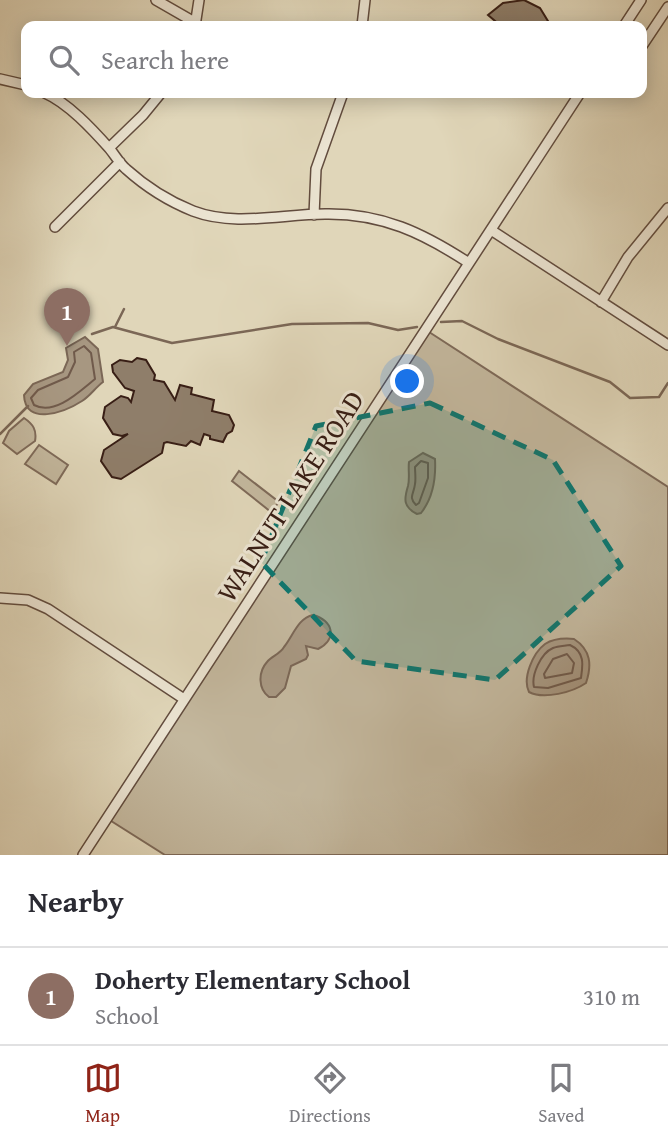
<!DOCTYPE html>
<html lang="en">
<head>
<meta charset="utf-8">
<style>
  :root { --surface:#fff; --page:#f7f7f7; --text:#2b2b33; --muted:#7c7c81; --line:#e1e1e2; --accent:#8f2418 }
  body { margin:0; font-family:"Gentium Book Plus",serif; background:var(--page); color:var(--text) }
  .you { position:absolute; left:408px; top:382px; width:24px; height:24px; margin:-18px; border:5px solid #fff; border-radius:50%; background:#1a73e8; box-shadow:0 0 0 10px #1a73e833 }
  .badge { display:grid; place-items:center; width:46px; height:46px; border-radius:50%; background:var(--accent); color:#fff; font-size:23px; font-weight:700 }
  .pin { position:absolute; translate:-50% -58px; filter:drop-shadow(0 2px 4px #0008) }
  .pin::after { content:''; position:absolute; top:37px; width:24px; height:21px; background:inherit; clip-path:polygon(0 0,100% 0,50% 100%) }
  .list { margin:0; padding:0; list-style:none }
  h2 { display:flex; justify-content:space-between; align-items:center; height:91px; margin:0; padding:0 28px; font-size:30px }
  h2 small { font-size:23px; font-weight:400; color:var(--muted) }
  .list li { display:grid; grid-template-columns:46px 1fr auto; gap:21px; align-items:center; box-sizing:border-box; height:98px; padding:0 28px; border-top:2px solid var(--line) }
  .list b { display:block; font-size:26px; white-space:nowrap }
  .list p { margin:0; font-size:23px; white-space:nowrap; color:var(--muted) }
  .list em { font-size:23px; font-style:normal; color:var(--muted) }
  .icon { flex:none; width:38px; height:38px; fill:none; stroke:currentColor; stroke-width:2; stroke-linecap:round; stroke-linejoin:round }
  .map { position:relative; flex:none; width:668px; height:855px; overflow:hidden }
  .search { position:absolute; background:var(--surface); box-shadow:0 4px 18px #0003; left:21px; right:21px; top:21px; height:77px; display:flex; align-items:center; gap:18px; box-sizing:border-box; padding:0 24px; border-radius:14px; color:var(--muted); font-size:26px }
  .sheet { height:189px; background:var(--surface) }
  nav { display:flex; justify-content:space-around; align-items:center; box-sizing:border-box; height:98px; border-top:2px solid var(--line); background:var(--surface); font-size:19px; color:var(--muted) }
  nav a { display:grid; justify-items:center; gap:4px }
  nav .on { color:var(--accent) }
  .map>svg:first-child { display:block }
</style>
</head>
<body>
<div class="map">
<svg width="668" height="855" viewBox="0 0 668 855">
  <rect width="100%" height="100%" fill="#e0d6b9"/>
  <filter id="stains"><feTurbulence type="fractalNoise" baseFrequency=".00286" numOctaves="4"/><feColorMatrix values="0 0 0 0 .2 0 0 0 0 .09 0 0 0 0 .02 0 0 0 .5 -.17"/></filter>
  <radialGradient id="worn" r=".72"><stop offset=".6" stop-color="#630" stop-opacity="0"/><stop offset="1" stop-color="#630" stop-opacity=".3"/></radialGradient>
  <!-- green -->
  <path fill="#c3b79d" stroke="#7e6a59" stroke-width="2" d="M426,330l242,157v368h-503l-57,-36z
    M24,418c9,6 13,12 11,23l-18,13 -14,-11 6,-12z
    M39,445l29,20 -12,19 -31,-20z
    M239,471l40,31 -8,10 -39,-31z"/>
  <!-- water -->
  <path fill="#a79781" stroke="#7b6756" stroke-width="2" d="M85,337l13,12 5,33c-8,6 -13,14 -21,19 -17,11 -57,26 -58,-6l9,-11 30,-12 5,-12 -2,-12z
    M423,453l12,6c1,19 -2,39 -14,54l-4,1c-14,-7 -13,-15 -9,-28 2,-8 0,-16 1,-24z
    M313,615c20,5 25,24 5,34l-12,-3 2,9 -2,4 -15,7 -6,22 -9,9h-7c-11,-8 -11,-25 -2,-35 5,-6 13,-8 17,-15 9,-11 14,-29 29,-32z
    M574,639c17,11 18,26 12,44 -13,9 -42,17 -57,9 -7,-14 4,-39 16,-48 8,-5 19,-6 29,-5z"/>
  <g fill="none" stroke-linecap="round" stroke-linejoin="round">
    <!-- shore -->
    <path stroke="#705a4b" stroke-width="2" d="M84,346l7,7 4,26c-15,12 -40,37 -61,26l-3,-7 7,-8 30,-13 7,-15 -1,-10z
      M421,461l7,2v15l-9,25 -3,2c-8,-8 -2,-11 -1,-21 1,-5 0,-12 0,-17z
      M570,645c15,7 13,20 11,33l-33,10 -14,-1c-3,-12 7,-34 19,-39 5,-2 11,-2 17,-3z
      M567,654l7,9 -2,10 -27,5 -1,-4 9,-15z"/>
    <!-- stream -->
    <path stroke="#7b6756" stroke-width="2.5" d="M441,322l21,-1 36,18 112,43 20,16 29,-1 9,-14
      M115,327l9,-18
      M92,334l21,-7 59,16 120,-19 76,-1 30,7 19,-3
      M0,434l28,-28"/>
  </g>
  <!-- building -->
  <path fill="#8f7e6a" stroke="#381e15" stroke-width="2" d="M524,0l16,8 11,18h-50l-13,-11 15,-12z
    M137,358l9,2 9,15 -1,5 10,2 11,18 5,-15 12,3 -1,6 23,6 -2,11 17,4 5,10 -2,6 -5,3 -4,8 -13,-3v-3l-6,-2 -4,11 -9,-4 -5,5 -19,-4 -3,1 -2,10 -41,26 -9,-2 -11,-16 3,-11 24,-16 -6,2 -9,-2 -10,-16 2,-11 16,-11 7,2 3,4 3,-11 -9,-3 -12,-16 -1,-7 8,-5 12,2z"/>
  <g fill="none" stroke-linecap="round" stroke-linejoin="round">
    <!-- minor casing -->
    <g stroke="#624c3e" stroke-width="12">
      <path id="minor" d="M156,0l40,23
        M195,26l4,-26
        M362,26l3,-26
        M624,26l17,-26
        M642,46l26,-39
        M0,79l26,6
        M45,93c23,10 47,36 64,55 6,7 10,15 17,21 20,18 42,32 67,42 42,16 89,3 132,3 57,-1 98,19 144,49
        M109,148l34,-33 18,-22
        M314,215l2,-46 27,-76
        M55,227l65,-65
        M491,230l177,115
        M601,302l27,-45 40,-49
        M0,598l28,2 20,9 136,90
        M83,855l497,-762"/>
    </g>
    <!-- minor -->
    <use href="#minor" stroke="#ebe4d2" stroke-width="9"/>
  </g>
  <!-- marked area -->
  <path fill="#0f766e" fill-opacity="0.2" stroke="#0f766e" stroke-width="5" stroke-dasharray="14 9" stroke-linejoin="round" d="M430,403l123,57 68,106 -126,114 -139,-19 -95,-99 55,-136z"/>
  <g text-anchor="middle" stroke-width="6" stroke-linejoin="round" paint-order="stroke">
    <!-- street labels -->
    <g font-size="28" fill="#381e15" stroke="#ebe4d2">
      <text transform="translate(290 496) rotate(-57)" y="10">WALNUT LAKE ROAD</text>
    </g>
  </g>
  <rect width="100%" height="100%" filter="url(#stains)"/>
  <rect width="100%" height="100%" fill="url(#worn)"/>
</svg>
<div class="you"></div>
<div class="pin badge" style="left:67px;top:346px;background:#8d6e63">1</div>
<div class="search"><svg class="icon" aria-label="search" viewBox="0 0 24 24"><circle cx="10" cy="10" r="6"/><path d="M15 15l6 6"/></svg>Search here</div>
</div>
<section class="sheet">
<h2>Nearby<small></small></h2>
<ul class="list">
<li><span class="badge" style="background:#8d6e63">1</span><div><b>Doherty Elementary School</b><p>School</p></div><em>310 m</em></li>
</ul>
</section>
<nav>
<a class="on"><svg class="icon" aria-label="map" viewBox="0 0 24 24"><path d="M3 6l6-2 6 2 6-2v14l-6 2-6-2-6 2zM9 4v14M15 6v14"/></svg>Map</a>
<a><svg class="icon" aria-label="directions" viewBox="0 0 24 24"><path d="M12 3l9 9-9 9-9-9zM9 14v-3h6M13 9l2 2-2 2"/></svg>Directions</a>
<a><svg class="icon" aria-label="saved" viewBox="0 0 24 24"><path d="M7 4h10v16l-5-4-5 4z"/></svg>Saved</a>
</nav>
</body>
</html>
